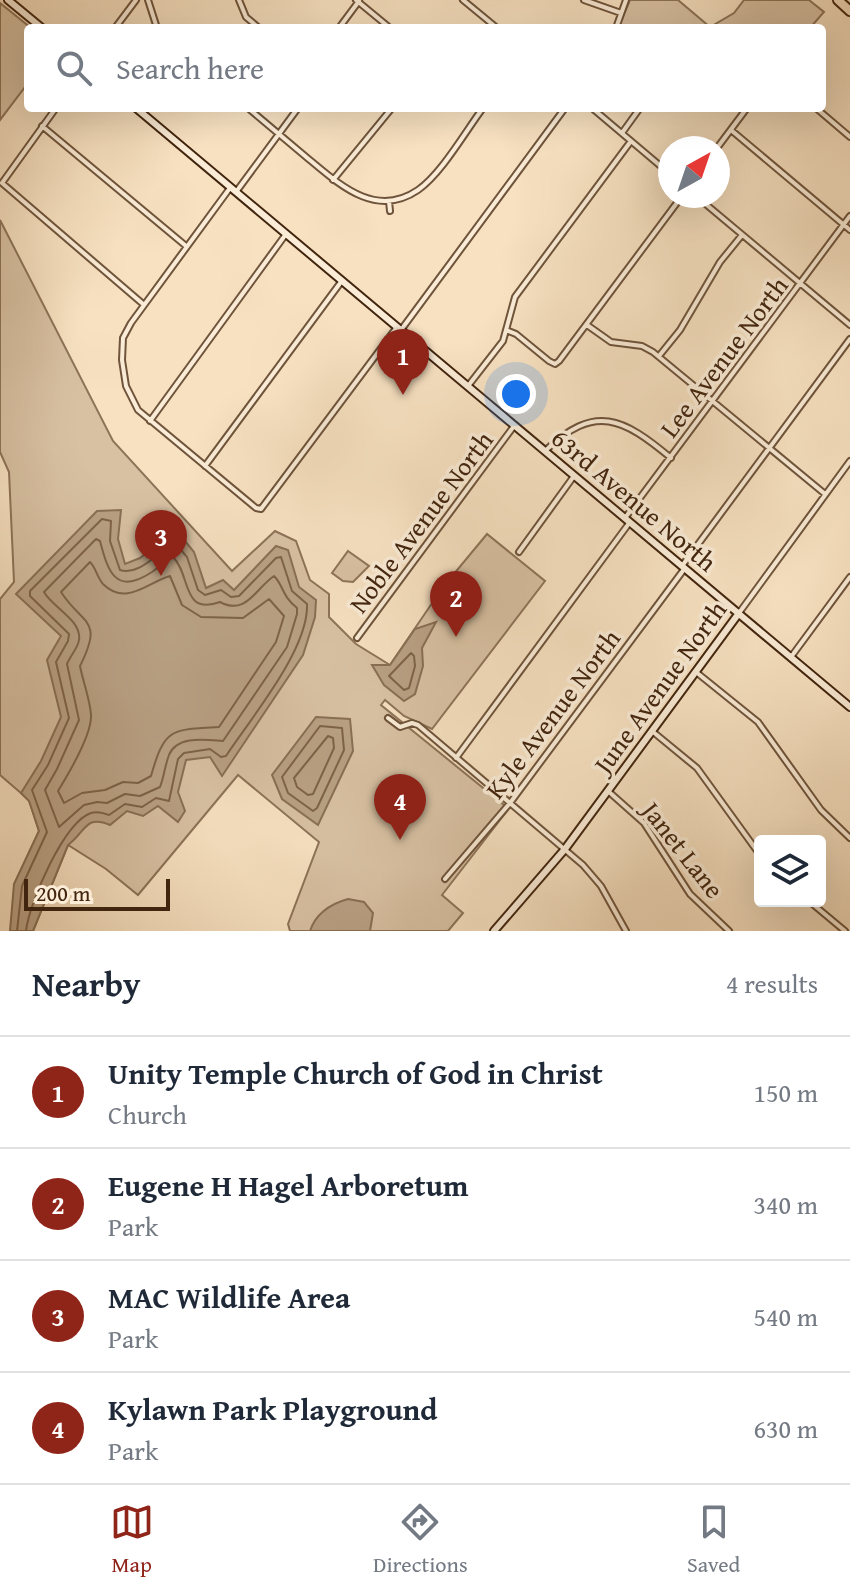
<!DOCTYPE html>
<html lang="en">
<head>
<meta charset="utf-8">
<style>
  :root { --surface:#fff; --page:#f6f6f7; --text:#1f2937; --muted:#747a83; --line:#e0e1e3; --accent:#8f2418 }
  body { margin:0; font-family:"Gentium Book Plus",serif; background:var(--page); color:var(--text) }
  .controls { position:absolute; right:24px; bottom:24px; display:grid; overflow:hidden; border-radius:8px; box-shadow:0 8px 32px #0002 }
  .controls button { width:72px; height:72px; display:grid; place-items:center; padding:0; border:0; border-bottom:2px solid var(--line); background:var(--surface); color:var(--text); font:40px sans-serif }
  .compass { position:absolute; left:658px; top:136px; width:72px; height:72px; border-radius:50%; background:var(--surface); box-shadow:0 8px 32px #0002; rotate:40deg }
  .scale { position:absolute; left:24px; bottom:20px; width:146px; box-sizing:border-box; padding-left:8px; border:4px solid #42250e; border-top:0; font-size:22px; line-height:28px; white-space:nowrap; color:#42250e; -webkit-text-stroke:6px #faecd7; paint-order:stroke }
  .you { position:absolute; left:516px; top:394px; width:28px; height:28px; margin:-20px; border:6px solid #fff; border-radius:50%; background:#1a73e8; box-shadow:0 0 0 12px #1a73e833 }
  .badge { display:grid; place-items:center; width:52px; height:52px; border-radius:50%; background:var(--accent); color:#fff; font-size:26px; font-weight:700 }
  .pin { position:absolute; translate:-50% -66px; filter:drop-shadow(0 2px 4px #0008) }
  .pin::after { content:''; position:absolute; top:42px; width:28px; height:24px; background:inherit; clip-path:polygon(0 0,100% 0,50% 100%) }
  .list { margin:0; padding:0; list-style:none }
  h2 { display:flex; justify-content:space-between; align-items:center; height:104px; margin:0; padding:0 32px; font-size:34px }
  h2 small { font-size:26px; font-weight:400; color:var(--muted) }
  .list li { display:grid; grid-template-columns:52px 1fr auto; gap:24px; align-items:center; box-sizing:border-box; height:112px; padding:0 32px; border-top:2px solid var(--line) }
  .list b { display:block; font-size:30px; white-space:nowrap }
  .list p { margin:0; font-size:26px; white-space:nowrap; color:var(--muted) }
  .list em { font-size:26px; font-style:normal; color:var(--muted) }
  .icon { flex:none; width:44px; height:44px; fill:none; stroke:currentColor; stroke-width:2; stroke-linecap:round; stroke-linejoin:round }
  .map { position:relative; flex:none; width:850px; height:931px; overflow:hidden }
  .search { position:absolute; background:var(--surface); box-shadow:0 8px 32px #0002; left:24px; right:24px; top:24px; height:88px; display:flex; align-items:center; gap:20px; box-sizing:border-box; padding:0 28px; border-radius:8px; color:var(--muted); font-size:30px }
  .sheet { height:552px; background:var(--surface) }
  nav { display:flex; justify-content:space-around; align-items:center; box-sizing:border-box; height:112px; border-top:2px solid var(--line); background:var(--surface); font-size:22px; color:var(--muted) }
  nav a { display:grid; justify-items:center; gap:4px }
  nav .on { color:var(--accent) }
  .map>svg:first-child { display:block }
</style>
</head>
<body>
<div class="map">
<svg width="850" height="931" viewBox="0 0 850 931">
  <rect width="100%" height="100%" fill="#f7e1c1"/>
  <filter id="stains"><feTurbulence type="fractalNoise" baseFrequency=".0025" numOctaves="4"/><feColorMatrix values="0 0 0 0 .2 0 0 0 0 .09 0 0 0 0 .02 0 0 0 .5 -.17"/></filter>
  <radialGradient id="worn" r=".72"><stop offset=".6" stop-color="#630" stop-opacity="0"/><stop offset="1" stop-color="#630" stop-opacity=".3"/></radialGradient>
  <!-- green -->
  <path fill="#d8c1a3" stroke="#8d7358" stroke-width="2" d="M630,0h48l32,27 24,-14 10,-13h65l15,12 -14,16h-192z
    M0,3l31,25h-3v55l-28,37z
    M0,220l113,221 119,130 43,-40 21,10 14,39 19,14v23l27,27 34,21 53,-78 44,-53 58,47 -113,148 -28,-13 -19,-16 -4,5 123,100 3,6 -65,84 21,18 -15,18h-158l-2,-7 31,-82 -81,-67 -100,120 -32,-26 -38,-24 -35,86 -19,-46 25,-54 -10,-31 -29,-25v-176l14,-17 -5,-110 -9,-20z
    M348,551l21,15 -16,16 -10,-1 -11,-8z"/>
  <!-- water -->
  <path fill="#b9a184" stroke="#896f55" stroke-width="2" d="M121,510l-3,29 7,25 15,-6 36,-28 18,22 12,36 17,-8 11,10 42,-44 12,4 11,37 17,13 -1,17 -12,38 -81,121 -12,-19 -24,3 -8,32 7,19 -7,11 -20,-16 -15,10 -16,-5 -17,14c-25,-11 -24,7 -42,20l-35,86h-23l4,-47 25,-53 -10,-30 -8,-8 20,-32 20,-44 -14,-57 14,-24 -45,-42 81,-83z
    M436,622l-14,26 1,18 -8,28 -11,7 -20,-16 -12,-20h18l25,-36z
    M316,717l34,2 3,32 -35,74 -36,-26 -10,-24z
    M348,899l16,3 9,11 -3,18h-60c6,-18 20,-27 38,-32z"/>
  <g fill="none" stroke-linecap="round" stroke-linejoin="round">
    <!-- shore -->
    <path stroke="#7e6349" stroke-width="2" d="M96,539l4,2c8,31 16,55 52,31 7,-5 14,-11 21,-15 18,17 8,59 47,45 26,14 35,-13 54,-26 10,10 7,19 23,32v6l-10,33 -64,94c-16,-1 -46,-6 -54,14 -4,10 -5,22 -9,32l-20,9 -15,-2 -18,9 -10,-1 -13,3 -25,22 -14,-37 12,-21 22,-49 -12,-56c3,-8 11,-16 12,-24 3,-20 -27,-33 -35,-48z
      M90,562c6,6 7,15 13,22 23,23 45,-2 67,-8l12,29 19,12 42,1 26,-19 15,17 -8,26 -57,85c-48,3 -54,0 -68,49l-13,7 -15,-1 -18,8 -23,3 -18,10 -6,-12c11,-18 34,-56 33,-76 -1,-16 -8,-33 -11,-49 24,-48 3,-40 -19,-74z
      M411,653l3,3 1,10 -6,22 -5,2 -15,-14z
      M320,726l22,2 2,22 -27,58 -4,3 -25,-18 -6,-16z
      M328,736l5,2 1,10 -21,46 -5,1 -11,-8 -3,-9z
      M17,931l5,-45 25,-54 -15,-42 16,-25 21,-47 -13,-56 12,-21 1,-7 -39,-38v-5l72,-72 9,2 -1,20 10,29c21,6 38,-19 55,-27l12,14 11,33 7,5 16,-5 10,7 8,-1 37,-38 5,-1 11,34 15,13c2,45 -56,114 -81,152l-5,1 -11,-8 -26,4 -6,6 -9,42 -13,-3 -14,9 -17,-3 -16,11c-6,-2 -11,-4 -18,-2 -27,9 -62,90 -65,118"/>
    <!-- street casing -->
    <g stroke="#6f543b" stroke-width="8">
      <path id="street" d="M148,0l9,28
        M239,0l7,17 13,11
        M356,0l34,28
        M463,0l34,28
        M584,0l37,13
        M115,28l21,-28
        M339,28l20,-27
        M616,28l10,-28
        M56,108l-54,75 141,121
        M248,108c19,16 38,32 57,48 32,26 69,64 113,34 24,-17 47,-58 65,-82
        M592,108l78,66
        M816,108l34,29
        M42,126l144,120
        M731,130l119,100
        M622,133l18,-25
        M717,148l30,-40
        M333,180l59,-72
        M230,188l-99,135 -8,15 -1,22 4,26 12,24 118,98 5,1 136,-182
        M236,192l62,-84
        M696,196l154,129
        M389,201l1,10
        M587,325l24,17 31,4 11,6 172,142
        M401,330l164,-222
        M506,330l10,4 33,27 6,3 4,-3 123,-165
        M659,356l21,-26 40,-68 22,-27
        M468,386l35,-45 12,-44 116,-156
        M150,421l136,-187
        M545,451c50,-48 78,-33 126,7
        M205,466l136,-184
        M625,518l225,-302
        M519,552l55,-76
        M682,566l168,-227
        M739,613l111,-152
        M357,638l157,-212
        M791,657l59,-80
        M696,672l62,50 63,88 29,28
        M388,718l12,9 12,-4 6,2 165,140 18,21 25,45
        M652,731l45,37 63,87
        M456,758l174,-236
        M608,791l36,32 46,71 39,37
        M445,879l65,-76 175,-235
        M809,901l36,30"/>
    </g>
    <!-- secondary casing -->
    <g stroke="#42250e" stroke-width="10">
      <path id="secondary" d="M8,0l34,28
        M136,108l714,599
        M494,931l71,-82 174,-236"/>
    </g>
    <!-- highway casing -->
    <g stroke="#42250e" stroke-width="12">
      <path id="highway" d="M838,0l12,11"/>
    </g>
    <!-- street -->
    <use href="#street" stroke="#faecd7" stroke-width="4"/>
    <!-- secondary -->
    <use href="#secondary" stroke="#faecd7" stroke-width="6"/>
    <!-- highway -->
    <use href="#highway" stroke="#f7e1c1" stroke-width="8"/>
  </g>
  <g text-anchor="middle" stroke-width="7" stroke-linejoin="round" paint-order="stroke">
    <!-- street labels -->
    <g font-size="26" fill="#42250e" stroke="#faecd7">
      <text transform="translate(724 357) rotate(-53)" y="9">Lee Avenue North</text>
      <text transform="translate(634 500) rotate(40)" y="9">63rd Avenue North</text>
      <text transform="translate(421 522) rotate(-53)" y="9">Noble Avenue North</text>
      <text transform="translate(660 687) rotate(-54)" y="9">June Avenue North</text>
      <text transform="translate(553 714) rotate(-53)" y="9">Kyle Avenue North</text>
      <text transform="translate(683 850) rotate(52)" y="9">Janet Lane</text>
    </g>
  </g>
  <rect width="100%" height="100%" filter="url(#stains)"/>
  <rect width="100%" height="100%" fill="url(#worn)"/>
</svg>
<div class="controls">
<button><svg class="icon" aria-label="layers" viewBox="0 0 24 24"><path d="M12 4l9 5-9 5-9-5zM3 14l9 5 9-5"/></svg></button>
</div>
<svg class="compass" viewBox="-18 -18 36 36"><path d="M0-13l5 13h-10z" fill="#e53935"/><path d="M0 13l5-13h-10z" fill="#747a83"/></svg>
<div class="scale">200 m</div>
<div class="you"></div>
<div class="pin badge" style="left:403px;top:395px">1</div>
<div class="pin badge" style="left:456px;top:637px">2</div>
<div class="pin badge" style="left:161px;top:576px">3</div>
<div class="pin badge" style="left:400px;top:840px">4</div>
<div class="search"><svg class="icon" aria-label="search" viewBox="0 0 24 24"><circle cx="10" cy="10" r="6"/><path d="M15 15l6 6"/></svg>Search here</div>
</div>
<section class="sheet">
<h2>Nearby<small>4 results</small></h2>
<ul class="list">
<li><span class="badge">1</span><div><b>Unity Temple Church of God in Christ</b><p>Church</p></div><em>150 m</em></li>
<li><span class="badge">2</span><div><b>Eugene H Hagel Arboretum</b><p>Park</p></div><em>340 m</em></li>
<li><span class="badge">3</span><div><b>MAC Wildlife Area</b><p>Park</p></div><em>540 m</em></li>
<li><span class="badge">4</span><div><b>Kylawn Park Playground</b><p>Park</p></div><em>630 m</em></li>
</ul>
</section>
<nav>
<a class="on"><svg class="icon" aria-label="map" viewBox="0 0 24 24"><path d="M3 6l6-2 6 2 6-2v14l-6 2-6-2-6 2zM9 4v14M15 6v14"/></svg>Map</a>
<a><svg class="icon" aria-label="directions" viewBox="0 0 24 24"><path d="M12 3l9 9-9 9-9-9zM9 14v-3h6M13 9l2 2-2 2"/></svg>Directions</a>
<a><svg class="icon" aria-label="saved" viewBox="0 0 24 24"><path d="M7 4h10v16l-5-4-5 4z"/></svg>Saved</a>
</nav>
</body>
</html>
